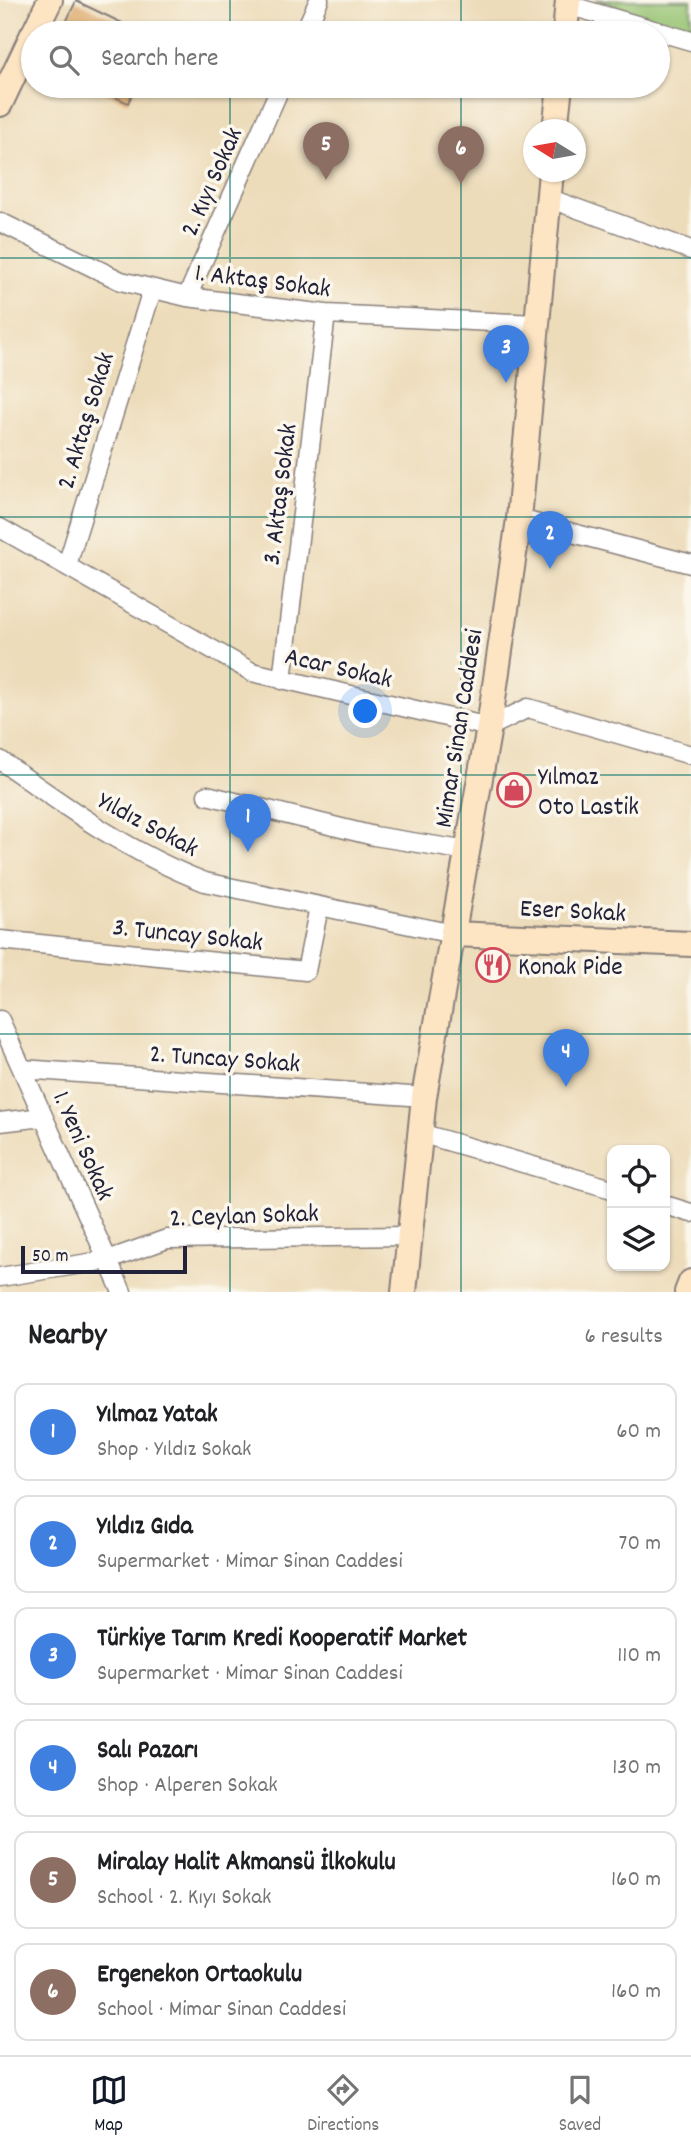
<!DOCTYPE html>
<html lang="en">
<head>
<meta charset="utf-8">
<style>
  :root { --surface:#fff; --page:#f2f2f2; --text:#202124; --muted:#757577; --line:#e0e0e0; --accent:#111827 }
  body { margin:0; font-family:Dekko,sans-serif; background:var(--page); color:var(--text) }
  .controls { position:absolute; right:21px; bottom:21px; display:grid; overflow:hidden; border-radius:14px; box-shadow:0 2px 5px #0004 }
  .controls button { width:63px; height:63px; display:grid; place-items:center; padding:0; border:0; border-bottom:2px solid var(--line); background:var(--surface); color:var(--text); font:35px sans-serif }
  .compass { position:absolute; left:523px; top:119px; width:63px; height:63px; border-radius:50%; background:var(--surface); box-shadow:0 2px 5px #0004; rotate:281deg }
  .scale { position:absolute; left:21px; bottom:18px; width:166px; box-sizing:border-box; padding-left:7px; border:4px solid #22223b; border-top:0; font-size:19px; line-height:24px; white-space:nowrap; color:#22223b; -webkit-text-stroke:5px #fbf7ec; paint-order:stroke }
  .you { position:absolute; left:366px; top:712px; width:24px; height:24px; margin:-18px; border:5px solid #fff; border-radius:50%; background:#1a73e8; box-shadow:0 0 0 10px #1a73e833 }
  .badge { display:grid; place-items:center; width:46px; height:46px; border-radius:50%; background:var(--accent); color:#fff; font-size:23px; font-weight:700 }
  .pin { position:absolute; translate:-50% -58px; filter:drop-shadow(0 2px 4px #0008) }
  .pin::after { content:''; position:absolute; top:37px; width:24px; height:21px; background:inherit; clip-path:polygon(0 0,100% 0,50% 100%) }
  .list { margin:0; padding:0; list-style:none }
  h2 { display:flex; justify-content:space-between; align-items:center; height:91px; margin:0; padding:0 28px; font-size:30px }
  h2 small { font-size:23px; font-weight:400; color:var(--muted) }
  .list li { display:grid; grid-template-columns:46px 1fr auto; gap:21px; align-items:center; box-sizing:border-box; height:98px; margin:0 14px 14px; padding:0 14px; border:2px solid var(--line); border-radius:14px }
  .list b { display:block; font-size:26px; white-space:nowrap }
  .list p { margin:0; font-size:23px; white-space:nowrap; color:var(--muted) }
  .list em { font-size:23px; font-style:normal; color:var(--muted) }
  .icon { flex:none; width:38px; height:38px; fill:none; stroke:currentColor; stroke-width:2; stroke-linecap:round; stroke-linejoin:round }
  .map { position:relative; flex:none; width:691px; height:1292px; overflow:hidden }
  .search { position:absolute; background:var(--surface); box-shadow:0 2px 5px #0004; left:21px; right:21px; top:21px; height:77px; display:flex; align-items:center; gap:18px; box-sizing:border-box; padding:0 24px; border-radius:38px; color:var(--muted); font-size:26px }
  .sheet { height:763px; background:var(--surface) }
  nav { display:flex; justify-content:space-around; align-items:center; box-sizing:border-box; height:98px; border-top:2px solid var(--line); background:var(--surface); font-size:19px; color:var(--muted) }
  nav a { display:grid; justify-items:center; gap:4px }
  nav .on { color:var(--accent) }
  .map>svg:first-child { display:block }
</style>
</head>
<body>
<div class="map">
<svg width="691" height="1292" viewBox="0 0 691 1292">
  <rect width="100%" height="100%" fill="#fbf7ec"/>
  <filter id="ink" filterUnits="userSpaceOnUse"><feTurbulence type="fractalNoise" baseFrequency=".0143" numOctaves="2"/><feDisplacementMap in="SourceGraphic" scale="14" xChannelSelector="R" yChannelSelector="G"/><feConvolveMatrix kernelMatrix="1 2 1 2 8 2 1 2 1" color-interpolation-filters="sRGB"/></filter>
  <filter id="wash" filterUnits="userSpaceOnUse"><feTurbulence type="fractalNoise" baseFrequency=".00686" numOctaves="4" result="noise"/><feDisplacementMap in="SourceGraphic" scale="28" xChannelSelector="R" yChannelSelector="G"/><feGaussianBlur stdDeviation="1.57" result="paint"/><feColorMatrix in="noise" values="0 0 0 0 0 0 0 0 0 0 0 0 0 0 0 0 0 1.4 0 .05"/><feComposite in="paint" operator="in"/></filter>
  <g filter="url(#wash)">
    <rect width="100%" height="100%" fill="#eddcba"/>
    <!-- green -->
    <path fill="#96c372" stroke="#5c7256" stroke-width="2" d="M595,0h96v29z"/>
    <g id="blocks">
      <!-- building -->
      <path fill="#deaf74" d="M76,1l67,32h-82z
        M91,86h45l-8,17z"/>
    </g>
  </g>
  <g filter="url(#ink)">
    <use href="#blocks" fill-opacity="0" stroke="#887f7a" stroke-width="2"/>
    <g fill="none" stroke-linecap="round" stroke-linejoin="round">
      <!-- street casing -->
      <g stroke="#887f7a" stroke-width="21">
        <path id="street" d="M568,5l123,36
          M304,33l15,-33
          M548,198l143,52
          M0,222l121,59 66,16 139,17 210,10
          M187,297l94,-211
          M519,519l172,45
          M0,528l252,144 237,55 39,-19 163,47
          M67,565l85,-275
          M282,680l44,-366
          M0,760c66,47 129,93 205,122l248,52
          M207,795l167,41 94,15
          M0,940l306,31 13,-64
          M0,1020l122,272
          M22,1069l402,28
          M0,1122l43,-5
          M420,1133l192,56
          M665,1205l26,8
          M0,1277l108,-17 59,-21 242,-3"/>
      </g>
      <!-- secondary casing -->
      <g stroke="#887f7a" stroke-width="28">
        <path id="secondary" d="M34,33l16,-33
          M565,33l3,-33
          M0,104l33,-70
          M555,130l5,-44
          M453,934l238,10
          M404,1292l20,-195 65,-370 30,-208 32,-347
          M687,1292l4,-10"/>
      </g>
      <!-- street -->
      <use href="#street" stroke="#fff" stroke-width="18"/>
      <!-- secondary -->
      <use href="#secondary" stroke="#fde5c4" stroke-width="24"/>
    </g>
  </g>
  <!-- grid -->
  <path fill="none" stroke="#0f766e" stroke-width="2" stroke-opacity="0.55" d="M230,0v33M461,0v33M230,86v1206M461,86v1206M0,258h691M0,517h691M0,775h691M0,1034h691"/>
  <!-- icons -->
  <defs>
    <g id="shop-ring" transform="scale(1.75)"><circle r="9.5" fill="#fbf7ec" stroke="#d1495b" stroke-width="1.5"/><path d="M-5-2.5h2.3a2.7 3.5 0 0 1 5.4 0H5L5.5 6h-11ZM-1.5-2.5h3a1.5 2.3 0 0 0-3 0Z" fill="#d1495b"/></g>
    <g id="restaurant-ring" transform="scale(1.75)"><circle r="9.5" fill="#fbf7ec" stroke="#d1495b" stroke-width="1.5"/><path d="M-5-6h1v4h1v-4h1v4h1v-4h1v5L-1.5 .5V6h-2V.5L-5-1ZM5-6V6H3V1.5H1.5Q1.5-4 5-6Z" fill="#d1495b"/></g>
  </defs>
  <g fill-rule="evenodd">
    <use href="#shop-ring" x="514" y="790"/>
    <use href="#restaurant-ring" x="493" y="965"/>
  </g>
  <g text-anchor="middle" stroke-width="7" stroke-linejoin="round" paint-order="stroke">
    <!-- street labels -->
    <g font-size="26" fill="#22223b" stroke="#fbf7ec">
      <text transform="translate(210 181) rotate(-66)" y="9">2. Kıyı Sokak</text>
      <text transform="translate(263 279) rotate(7)" y="9">1. Aktaş Sokak</text>
      <text transform="translate(84 420) rotate(-73)" y="9">2. Aktaş Sokak</text>
      <text transform="translate(278 494) rotate(-83)" y="9">3. Aktaş Sokak</text>
      <text transform="translate(339 666) rotate(13)" y="9">Acar Sokak</text>
      <text transform="translate(457 728) rotate(-81)" y="9">Mimar Sinan Caddesi</text>
      <text transform="translate(149 823) rotate(28)" y="9">Yıldız Sokak</text>
      <text transform="translate(573 909) rotate(3)" y="9">Eser Sokak</text>
      <text transform="translate(188 933) rotate(6)" y="9">3. Tuncay Sokak</text>
      <text transform="translate(225 1057) rotate(4)" y="9">2. Tuncay Sokak</text>
      <text transform="translate(85 1145) rotate(66)" y="9">1. Yeni Sokak</text>
      <text transform="translate(244 1214) rotate(-2)" y="9">2. Ceylan Sokak</text>
    </g>
    <!-- poi labels -->
    <g font-size="26" fill="#22223b" stroke="#fbf7ec" text-anchor="start">
      <text x="538" y="784">Yılmaz<tspan x="538" dy="30">Oto Lastik</tspan></text>
      <text x="518" y="974">Konak Pide</text>
    </g>
  </g>
</svg>
<div class="controls">
<button><svg class="icon" aria-label="locate" viewBox="0 0 24 24"><circle cx="12" cy="12" r="6"/><path d="M12 2v4M12 18v4M2 12h4M18 12h4"/></svg></button>
<button><svg class="icon" aria-label="layers" viewBox="0 0 24 24"><path d="M12 4l9 5-9 5-9-5zM3 14l9 5 9-5"/></svg></button>
</div>
<svg class="compass" viewBox="-18 -18 36 36"><path d="M0-13l5 13h-10z" fill="#e53935"/><path d="M0 13l5-13h-10z" fill="#757577"/></svg>
<div class="scale">50 m</div>
<div class="you"></div>
<div class="pin badge" style="left:248px;top:852px;background:#3f7fe0">1</div>
<div class="pin badge" style="left:550px;top:569px;background:#3f7fe0">2</div>
<div class="pin badge" style="left:506px;top:383px;background:#3f7fe0">3</div>
<div class="pin badge" style="left:566px;top:1087px;background:#3f7fe0">4</div>
<div class="pin badge" style="left:326px;top:180px;background:#8d6e63">5</div>
<div class="pin badge" style="left:461px;top:184px;background:#8d6e63">6</div>
<div class="search"><svg class="icon" aria-label="search" viewBox="0 0 24 24"><circle cx="10" cy="10" r="6"/><path d="M15 15l6 6"/></svg>Search here</div>
</div>
<section class="sheet">
<h2>Nearby<small>6 results</small></h2>
<ul class="list">
<li><span class="badge" style="background:#3f7fe0">1</span><div><b>Yılmaz Yatak</b><p>Shop · Yıldız Sokak</p></div><em>60 m</em></li>
<li><span class="badge" style="background:#3f7fe0">2</span><div><b>Yıldız Gıda</b><p>Supermarket · Mimar Sinan Caddesi</p></div><em>70 m</em></li>
<li><span class="badge" style="background:#3f7fe0">3</span><div><b>Türkiye Tarım Kredi Kooperatif Market</b><p>Supermarket · Mimar Sinan Caddesi</p></div><em>110 m</em></li>
<li><span class="badge" style="background:#3f7fe0">4</span><div><b>Salı Pazarı</b><p>Shop · Alperen Sokak</p></div><em>130 m</em></li>
<li><span class="badge" style="background:#8d6e63">5</span><div><b>Miralay Halit Akmansü İlkokulu</b><p>School · 2. Kıyı Sokak</p></div><em>160 m</em></li>
<li><span class="badge" style="background:#8d6e63">6</span><div><b>Ergenekon Ortaokulu</b><p>School · Mimar Sinan Caddesi</p></div><em>160 m</em></li>
</ul>
</section>
<nav>
<a class="on"><svg class="icon" aria-label="map" viewBox="0 0 24 24"><path d="M3 6l6-2 6 2 6-2v14l-6 2-6-2-6 2zM9 4v14M15 6v14"/></svg>Map</a>
<a><svg class="icon" aria-label="directions" viewBox="0 0 24 24"><path d="M12 3l9 9-9 9-9-9zM9 14v-3h6M13 9l2 2-2 2"/></svg>Directions</a>
<a><svg class="icon" aria-label="saved" viewBox="0 0 24 24"><path d="M7 4h10v16l-5-4-5 4z"/></svg>Saved</a>
</nav>
</body>
</html>
